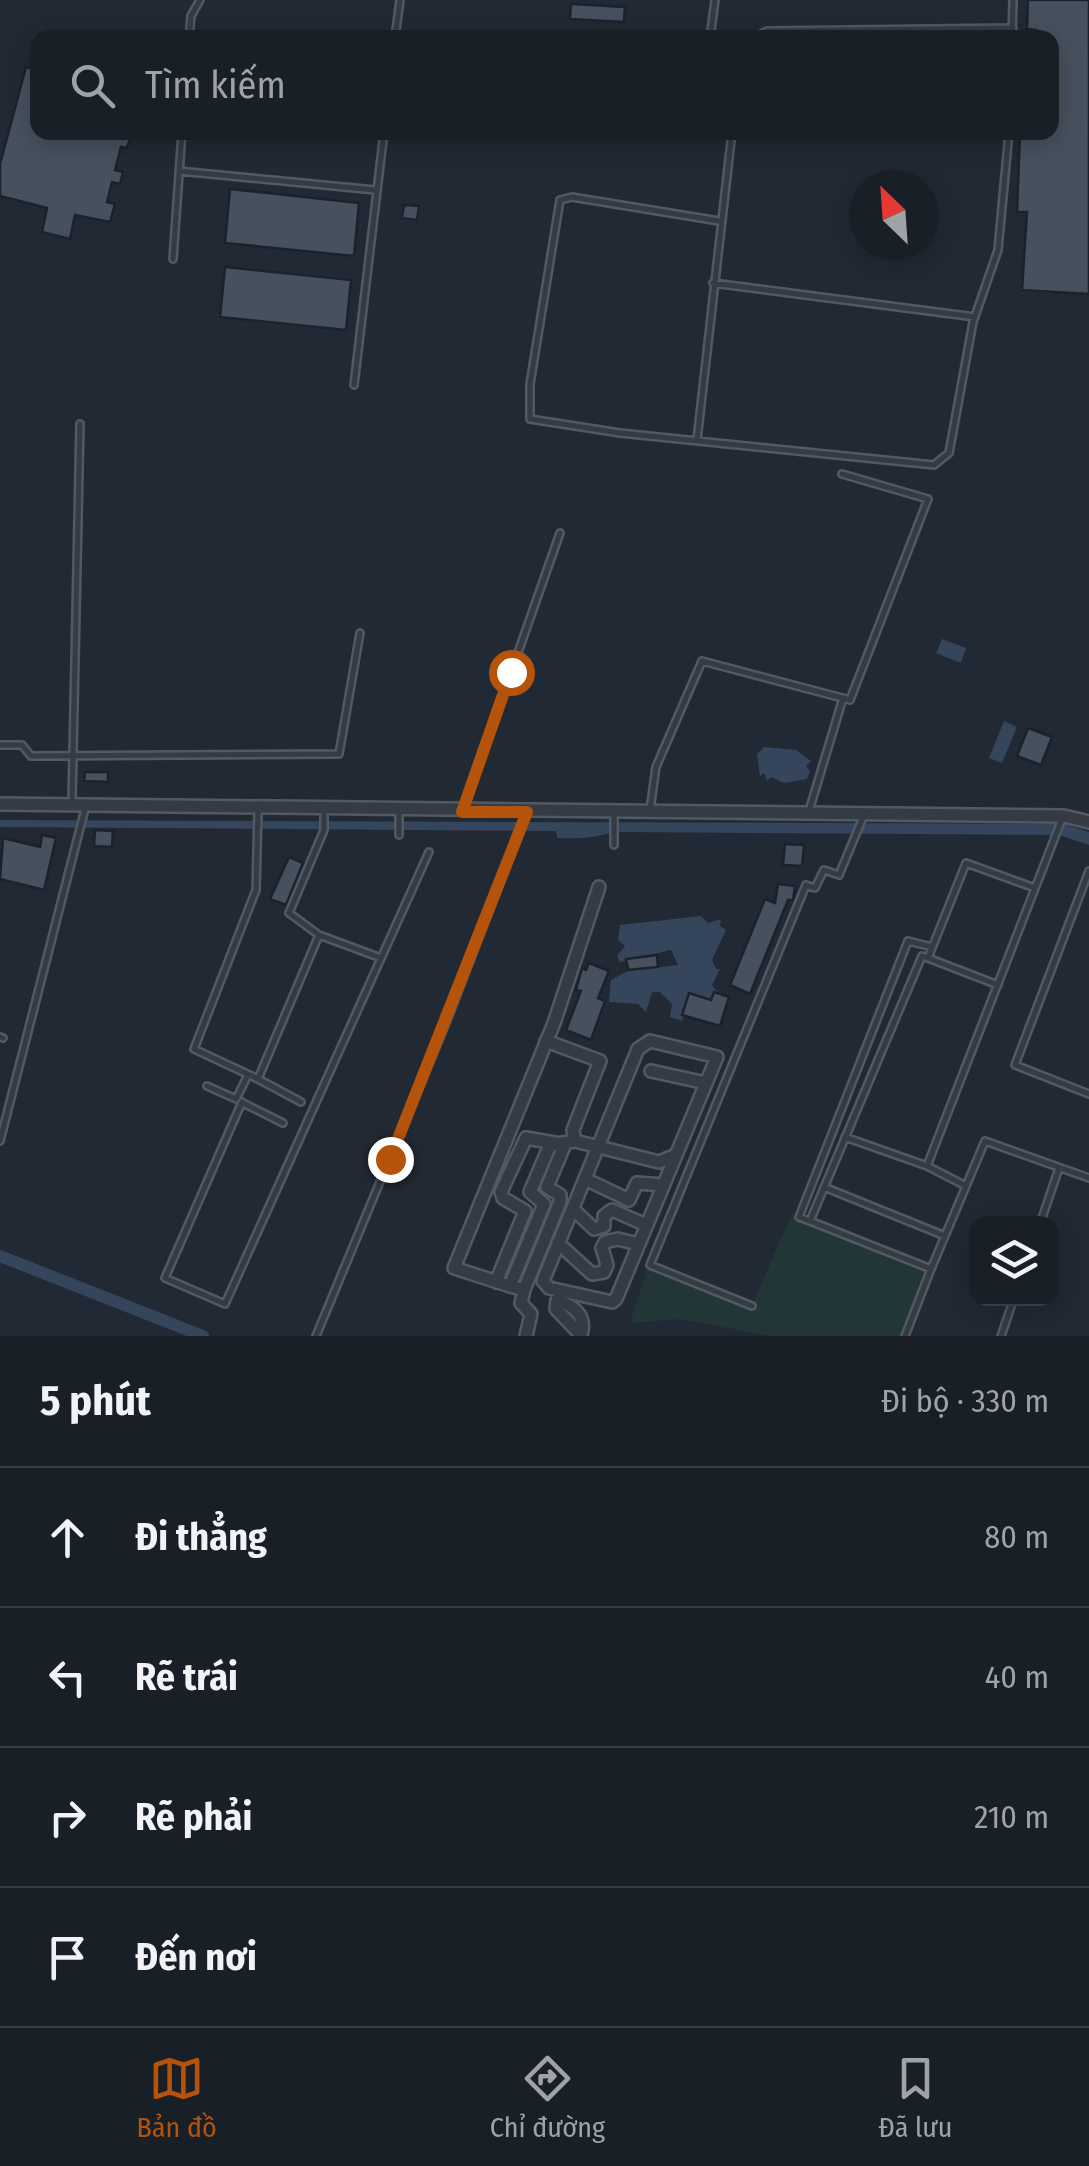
<!DOCTYPE html>
<html lang="vi">
<head>
<meta charset="utf-8">
<style>
  :root { --surface:#191f27; --page:#22272f; --text:#f1f3f6; --muted:#9fa2a7; --line:#373d44; --accent:#b45309 }
  body { margin:0; font-family:"Fira Sans Condensed",sans-serif; background:var(--page); color:var(--text) }
  .controls { position:absolute; right:30px; bottom:30px; display:grid; overflow:hidden; border-radius:20px; box-shadow:0 5px 25px #0003 }
  .controls button { width:90px; height:90px; display:grid; place-items:center; padding:0; border:0; border-bottom:2px solid var(--line); background:var(--surface); color:var(--text); font:50px sans-serif }
  .compass { position:absolute; left:849px; top:170px; width:90px; height:90px; border-radius:50%; background:var(--surface); box-shadow:0 5px 25px #0003; rotate:335deg }
  .stop { position:absolute; width:30px; height:30px; margin:-22px; border:8px solid #b45309; border-radius:50%; background:#fff }
  .stop.end { background:#b45309; border-color:#fff; box-shadow:0 2px 10px #0008 }
  .list { margin:0; padding:0; list-style:none }
  h2 { display:flex; justify-content:space-between; align-items:center; height:130px; margin:0; padding:0 40px; font-size:42px }
  h2 small { font-size:32px; font-weight:400; color:var(--muted) }
  .list li { display:grid; grid-template-columns:65px 1fr auto; gap:30px; align-items:center; box-sizing:border-box; height:140px; padding:0 40px; border-top:2px solid var(--line) }
  .list b { display:block; font-size:38px; white-space:nowrap }
  .list em { font-size:32px; font-style:normal; color:var(--muted) }
  .icon { flex:none; width:55px; height:55px; fill:none; stroke:currentColor; stroke-width:2; stroke-linecap:round; stroke-linejoin:round }
  .map { position:relative; flex:none; width:1089px; height:1336px; overflow:hidden }
  .search { position:absolute; background:var(--surface); box-shadow:0 5px 25px #0003; left:30px; right:30px; top:30px; height:110px; display:flex; align-items:center; gap:25px; box-sizing:border-box; padding:0 35px; border-radius:20px; color:var(--muted); font-size:38px }
  .sheet { height:690px; background:var(--surface) }
  nav { display:flex; justify-content:space-around; align-items:center; box-sizing:border-box; height:140px; border-top:2px solid var(--line); background:var(--surface); font-size:28px; color:var(--muted) }
  nav a { display:grid; justify-items:center; gap:5px }
  nav .on { color:var(--accent) }
  .map>svg:first-child { display:block }
</style>
</head>
<body>
<div class="map">
<svg width="1089" height="1336" viewBox="0 0 1089 1336">
  <rect width="100%" height="100%" fill="#212934"/>
  <!-- green -->
  <path fill="#233637" d="M792,1214l139,55 -26,67h-135l-89,-17 -51,4 19,-60 103,42z"/>
  <!-- water -->
  <path fill="#35455b" d="M942,639l24,9 -5,15 -25,-10z
    M1004,721l13,6 -15,36 -13,-5z
    M764,747l32,3 15,11 -5,5 4,5 -3,8 -23,4 -13,-6 -4,4 -3,-8 -4,3 -3,-22z
    M0,820l1063,4 26,8v13l-30,-10 -445,-3c-22,6 -31,7 -57,6l-1,-7 -556,-4z
    M701,916l7,7 13,-4 -1,7 6,4 -14,30 4,9h4l-8,16 8,10 -9,5 -22,-6 -7,27 -12,-4 2,-13 -12,-12h-8l-6,20 -8,-8 -29,-2 2,-22 17,-9 50,-6 -7,-15 -51,12 -3,-6 8,-10 -7,-6 2,-15z"/>
  <g fill="none" stroke-linecap="round" stroke-linejoin="round">
    <!-- canal -->
    <path stroke="#35455b" stroke-width="12" d="M0,1256l203,80"/>
  </g>
  <!-- building -->
  <path fill="#47505e" stroke="#1b222c" stroke-width="2.5" d="M1028,0h61v294l-67,-4 5,-78h-10l3,-80h32v-94h-17l1,-8 -9,-1z
    M571,4l54,3 -1,15 -54,-3z
    M26,67l12,3v62h94l-5,16 -6,-1 -6,23 8,2 -3,12 -8,-2 -5,20 8,2 -5,18 -35,-7 -5,24 -28,-7 5,-24 -47,-12v-32z
    M230,189l129,14 -5,53 -129,-13z
    M404,205l15,1 -2,14 -15,-2z
    M225,267l126,13 -5,50 -126,-13z
    M1028,728l24,9 -11,28 -24,-9z
    M85,772h23v10l-24,-1z
    M95,830l18,1 -1,16 -18,-1z
    M42,835l14,3 -12,52 -44,-11 3,-41 37,9z
    M785,844l19,1 -2,21 -19,-1z
    M289,857l14,6 -17,42 -16,-6z
    M778,884l17,2 -2,14h-5l-38,94 -20,-9 35,-86 10,4z
    M657,955l1,12 -30,3 -2,-11z
    M589,963l20,8 -11,27 7,3 -14,39 -25,-10 15,-39 -5,-1 6,-22 4,2z
    M714,992l15,5 -9,29 -38,-11 7,-22 22,7z"/>
  <g fill="none" stroke-linecap="round" stroke-linejoin="round">
    <!-- service casing -->
    <g stroke="#515963" stroke-width="10">
      <path id="service" d="M189,38l2,-22 9,-16
        M395,38l5,-38
        M710,38l5,-38
        M753,38l14,-7 246,-3
        M1012,38l1,-38
        M179,171l196,19
        M719,221l-147,-24 -12,3 -30,184v35l90,14 314,32 15,-12 24,-131 25,-72 11,-118
        M173,259l9,-127
        M713,283l262,34
        M354,385l30,-253
        M697,440l35,-308
        M0,745h22l9,11 308,-2 21,-121
        M72,801l8,-377
        M463,809l97,-276
        M258,810l-2,80 -62,159 64,30 61,-144 -30,-22 35,-83v-19
        M399,810v25
        M650,810l6,-43 46,-106 148,39 78,-201 -86,-25
        M809,811l34,-113
        M614,813v32
        M1089,871l-74,194 74,29
        M319,935l62,23
        M928,958l-6,-2 -112,265 121,48 54,-128 104,37
        M998,985l-70,-27 38,-95 69,25
        M0,1037l3,1
        M258,1079l43,23
        M207,1086l29,13 12,-24
        M242,1102l-77,176 60,26 204,-452
        M243,1103l40,20
        M845,1137l82,29
        M0,1141l86,-336
        M966,1186l-39,-20 135,-347
        M824,1187l121,49
        M810,1221l-11,-4 109,-276 24,6
        M1040,1224l19,-56
        M752,1306l-102,-41 156,-380 9,3 9,-18 15,5 25,-60
        M316,1336l132,-318 79,-206
        M905,1336l26,-67
        M1001,1336l13,-38"/>
    </g>
    <!-- minor casing -->
    <g stroke="#515963" stroke-width="16">
      <path id="minor" d="M0,804l1064,12 25,6
        M546,1041l54,20 -27,69 2,11 84,21 17,-7
        M650,1041l67,16 -101,242 -4,3 -63,-14 -6,-7 95,-232z
        M651,1071l55,12
        M575,1141l-25,4 -20,47 14,12 -34,82 -56,-18 100,-245 45,-136
        M585,1179l44,21 8,-17 26,2
        M573,1209l21,20 10,-3v-10l8,-6 34,15
        M558,1243l34,31 12,-2 3,-7 -5,-17 3,-6 13,-3 20,5
        M496,1282l29,-71 -22,-13 -2,-6 25,-54 29,5
        M510,1286l14,4 36,-88v-7l-13,-8 18,-43
        M524,1290l-3,13 10,11 -5,22
        M580,1336l1,-1c6,-20 -7,-29 -24,-35l-1,9 25,26"/>
    </g>
    <!-- service -->
    <use href="#service" stroke="#343b45" stroke-width="5"/>
    <!-- minor -->
    <use href="#minor" stroke="#343b45" stroke-width="11"/>
  </g>
  <g fill="none" stroke-linecap="round" stroke-linejoin="round">
    <!-- route -->
    <path stroke="#b45309" stroke-width="12" d="M390,1159l137,-347h-65l49,-140"/>
  </g>
</svg>
<div class="controls">
<button><svg class="icon" aria-label="layers" viewBox="0 0 24 24"><path d="M12 4l9 5-9 5-9-5zM3 14l9 5 9-5"/></svg></button>
</div>
<svg class="compass" viewBox="-18 -18 36 36"><path d="M0-13l5 13h-10z" fill="#e53935"/><path d="M0 13l5-13h-10z" fill="#9fa2a7"/></svg>
<div class="stop" style="left:511px;top:672px"></div>
<div class="stop end" style="left:390px;top:1159px"></div>
<div class="search"><svg class="icon" aria-label="search" viewBox="0 0 24 24"><circle cx="10" cy="10" r="6"/><path d="M15 15l6 6"/></svg>Tìm kiếm</div>
</div>
<section class="sheet">
<h2>5 phút<small>Đi bộ · 330 m</small></h2>
<ul class="list">
<li><svg class="icon" aria-label="ahead" viewBox="0 0 24 24"><path d="M12 20V5M6 11l6-6 6 6"/></svg><div><b>Đi thẳng</b></div><em>80 m</em></li>
<li><svg class="icon" aria-label="left" viewBox="0 0 24 24"><path d="M17 20v-9H6M10 6l-5 5 5 5"/></svg><div><b>Rẽ trái</b></div><em>40 m</em></li>
<li><svg class="icon" aria-label="right" viewBox="0 0 24 24"><path d="M7 20v-9h11M14 6l5 5-5 5"/></svg><div><b>Rẽ phải</b></div><em>210 m</em></li>
<li><svg class="icon" aria-label="arrive" viewBox="0 0 24 24"><path d="M6 21V4h12l-3 4 3 4H6"/></svg><div><b>Đến nơi</b></div></li>
</ul>
</section>
<nav>
<a class="on"><svg class="icon" aria-label="map" viewBox="0 0 24 24"><path d="M3 6l6-2 6 2 6-2v14l-6 2-6-2-6 2zM9 4v14M15 6v14"/></svg>Bản đồ</a>
<a><svg class="icon" aria-label="directions" viewBox="0 0 24 24"><path d="M12 3l9 9-9 9-9-9zM9 14v-3h6M13 9l2 2-2 2"/></svg>Chỉ đường</a>
<a><svg class="icon" aria-label="saved" viewBox="0 0 24 24"><path d="M7 4h10v16l-5-4-5 4z"/></svg>Đã lưu</a>
</nav>
</body>
</html>
